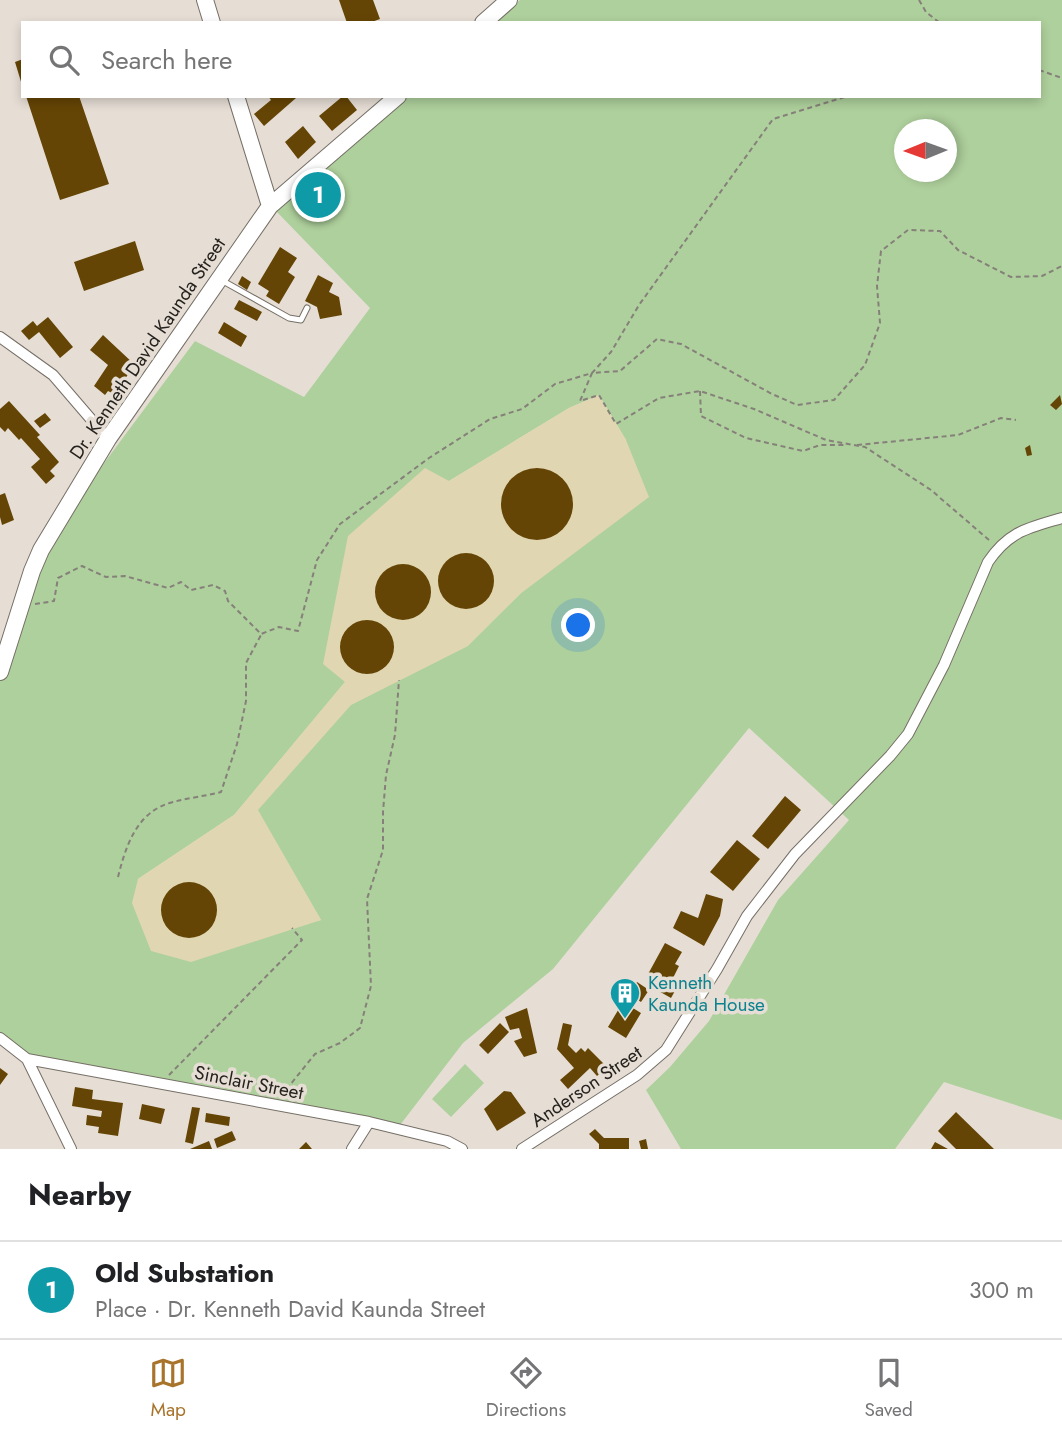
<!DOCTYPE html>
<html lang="en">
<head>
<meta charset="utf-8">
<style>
  :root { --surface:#fff; --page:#f2f2f2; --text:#202124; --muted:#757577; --line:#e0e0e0; --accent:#a8742c }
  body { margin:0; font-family:Jost,sans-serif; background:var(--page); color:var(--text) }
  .compass { position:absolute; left:894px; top:119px; width:63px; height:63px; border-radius:50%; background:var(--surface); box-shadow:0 4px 10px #0003; rotate:269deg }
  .you { position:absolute; left:579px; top:626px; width:24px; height:24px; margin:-18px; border:5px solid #fff; border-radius:50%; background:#1a73e8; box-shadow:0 0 0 10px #1a73e833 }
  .badge { display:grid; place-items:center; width:46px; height:46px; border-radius:50%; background:var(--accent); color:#fff; font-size:23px; font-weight:700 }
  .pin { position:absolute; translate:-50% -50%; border:4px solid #fff; box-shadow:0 2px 7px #0006 }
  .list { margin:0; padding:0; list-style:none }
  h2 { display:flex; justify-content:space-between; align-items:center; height:91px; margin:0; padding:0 28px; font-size:30px }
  h2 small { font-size:23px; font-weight:400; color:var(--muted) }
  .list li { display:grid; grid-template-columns:46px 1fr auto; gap:21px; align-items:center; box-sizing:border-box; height:98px; padding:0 28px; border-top:2px solid var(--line) }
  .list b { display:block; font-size:26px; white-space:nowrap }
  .list p { margin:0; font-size:23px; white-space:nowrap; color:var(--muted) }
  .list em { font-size:23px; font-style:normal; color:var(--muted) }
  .icon { flex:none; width:38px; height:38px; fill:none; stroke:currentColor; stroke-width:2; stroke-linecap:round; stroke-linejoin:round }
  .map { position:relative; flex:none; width:1062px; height:1149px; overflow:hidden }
  .search { position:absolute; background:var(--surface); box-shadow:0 4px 10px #0003; left:21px; right:21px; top:21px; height:77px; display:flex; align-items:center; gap:18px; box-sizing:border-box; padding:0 24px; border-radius:0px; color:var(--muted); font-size:26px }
  .sheet { height:189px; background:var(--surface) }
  nav { display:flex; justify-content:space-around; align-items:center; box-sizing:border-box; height:98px; border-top:2px solid var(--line); background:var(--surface); font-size:19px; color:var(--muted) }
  nav a { display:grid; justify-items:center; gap:4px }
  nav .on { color:var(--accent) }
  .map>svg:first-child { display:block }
</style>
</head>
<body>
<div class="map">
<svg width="1062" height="1149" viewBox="0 0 1062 1149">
  <rect width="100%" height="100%" fill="#e6ded5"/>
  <!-- green -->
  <path fill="#aed09c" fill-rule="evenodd" d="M520,0h542v1120l-118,-38 -49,67h-214l-35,-59 24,-23 39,-46 69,-121 71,-80 -100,-92 -196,241 -90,74 -66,86 -370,-70 -27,-21v-366l32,-101 55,-85 108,-145 109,56 66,-89 -94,-97 133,-115h630v-73h-545zM904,130h42v42h-42zM599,395l27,45 -106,154 -53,52 -117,59 -93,105 64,110 -29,8 -154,-49 96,-64 111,-133 104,-201 120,-73z
    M465,1064l19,19 -33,34 -19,-18z"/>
  <!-- sand -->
  <path fill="#e0d6b1" d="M599,395l27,45 23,57 -129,97 -52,52 -117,59 -93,105 63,110 -130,42 -40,-11 -19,-48 6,-24 96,-64 111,-133 -22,-18 25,-128 77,-68 24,13 120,-73z"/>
  <!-- building -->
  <path fill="#654505" d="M339,0h34l7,19 -11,4h-22z
    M23,59v26h-1l-7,-23z
    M26,96h53l30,88 -49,16z
    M268,96l28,2 -32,28 -10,-12 17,-14z
    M343,96h3l11,14 -25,21 -13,-15z
    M303,126l13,16 -18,17 -13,-17z
    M318,190l5,4 -6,6 -5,-5z
    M135,241l9,29 -60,21 -10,-29z
    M280,247l17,11 -9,14 7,5 -16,27 -13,-8 3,-5 -11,-7z
    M318,275l15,8 -4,9 10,5 3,18 -22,4 -3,-12 -12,-6z
    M242,276l9,6 -4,8 -9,-6z
    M239,300l23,12 -5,9 -23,-12z
    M48,317l25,30 -13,11 -21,-26 -10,8 -8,-9 12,-10 4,5z
    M224,322l23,14 -6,11 -23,-14z
    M103,335l31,29 -18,31 -8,-4 -3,4 -11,-9 14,-21 -18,-15z
    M1060,395l2,9 -6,6 -6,-5z
    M9,401l31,34 -3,2 22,25 -9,9 5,5 -9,8 -15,-17 9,-8 -19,-21 -2,2 -11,-12 -3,4 -5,-5v-18z
    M45,413l6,7 -11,8 -6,-7z
    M1030,445l2,10 -5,1 -2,-8z
    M501 504a36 36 0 1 1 72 0a36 36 0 1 1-72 0Z
    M5,493l9,27 -12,5 -2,-8v-22z
    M438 581a28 28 0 1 1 56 0a28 28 0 1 1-56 0Z
    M375 592a28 28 0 1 1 56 0a28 28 0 1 1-56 0Z
    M340 647a27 27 0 1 1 54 0a27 27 0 1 1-54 0Z
    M785,796l16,14 -33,39 -16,-13z
    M737,840l23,19 -27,32 -23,-19z
    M161 910a28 28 0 1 1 56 0a28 28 0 1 1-56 0Z
    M706,894l17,5 -3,17 -16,30 -31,-18 8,-17 17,7z
    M665,943l17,9 -7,12 4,2 -6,12 7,4 -9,16 -16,-9 4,-7 -12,-6z
    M637,982l12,8 -8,12 -12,-8z
    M623,1002l18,11 -15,25 -18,-11z
    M527,1008l10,45 -13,4 -10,-16 8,-3 -3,-10 -9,2 -5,-13z
    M500,1023l9,9 -21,22 -9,-9z
    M563,1023l9,2 -4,20 8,8 5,-5 4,4 3,-4 19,19 -10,9 -7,-8 -22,21 -8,-9 14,-12 -17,-19z
    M0,1068l8,6 -8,11z
    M75,1087l18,3 -1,9 31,4 -5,33 -20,-3 1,-6 -13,-2 1,-10 14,2 1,-6 -30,-5z
    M504,1091l7,1 15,21 -29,18 -13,-22z
    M142,1104l23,5 -4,15 -22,-5z
    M192,1107l8,1 -7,36 -8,-2z
    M956,1112l38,37h-38l-18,-18z
    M206,1113l24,4 -1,9 -24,-4z
    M595,1129l9,9h25v11h-30v-5l-10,-10z
    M232,1131l4,9 -19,8 -3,-9z
    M646,1139l2,10h-7l-2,-8z
    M209,1141l3,8h-22z
    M306,1142l6,7h-13z
    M935,1142l13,7h-17z"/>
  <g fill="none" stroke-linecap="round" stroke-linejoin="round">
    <!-- lane casing -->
    <g stroke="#756f66" stroke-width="7">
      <path id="lane" d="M223,281l66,37 12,2 6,-12"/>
    </g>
    <!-- street casing -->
    <g stroke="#756f66" stroke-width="12">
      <path id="street" d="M0,337l53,38 55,64
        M0,1038l27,21 44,90
        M27,1059l342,63 78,19 15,8
        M352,1149l17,-27
        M522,1149l115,-74 29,-25 51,-81 30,-53 48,-62 95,-98 18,-22 36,-69 44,-103c21,-31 40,-34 74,-44"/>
    </g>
    <!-- secondary casing -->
    <g stroke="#756f66" stroke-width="18">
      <path id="secondary" d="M205,0l7,23
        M483,23l26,-23
        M236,96l34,110
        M0,672l32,-101 9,-21 67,-111 162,-233 128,-110"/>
    </g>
    <!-- path -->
    <path stroke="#86807a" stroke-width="2" stroke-dasharray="5 3.5" stroke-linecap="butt" d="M919,0l7,12 14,11
      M1039,70l23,8
      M700,391l1,25 45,22 57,13 17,-6h27
      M857,445l101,-10 43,-17 15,2
      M989,540l-58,-50 -66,-43 -39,-7 -72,-31 -54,-18 -41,7 -43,26 -17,-29 -19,6 12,-28 28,-2 37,-32 24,5 91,50 25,11 37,-5 31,-35 15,-42 -3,-37 4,-35 27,-21 32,1 18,19 53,27 31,-1 20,-10
      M35,604l19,-3 4,-23 24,-12 24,11 19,-1 43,12 13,-6 10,8 22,-5 12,6 3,10 33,33 18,-7 19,4 19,-71 23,-36 89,-66 61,-39 32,-10 33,-25 37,-11 19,-21 28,-47 134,-186 75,-23
      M118,877c8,-32 19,-66 55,-75 15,-4 32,-6 48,-10l16,-48 9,-43v-38l15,-28
      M169,1075l133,-135 -10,-12
      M281,1096l34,-42 25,-11 20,-15 11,-42 -4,-87 16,-49v-38l3,-37 9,-40 4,-55"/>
    <!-- lane -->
    <use href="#lane" stroke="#fff" stroke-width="5"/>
    <!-- street -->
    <use href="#street" stroke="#fff" stroke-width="10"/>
    <!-- secondary -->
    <use href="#secondary" stroke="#fff" stroke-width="16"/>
  </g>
  <!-- icons -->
  <defs>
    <g id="building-pin" transform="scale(1.575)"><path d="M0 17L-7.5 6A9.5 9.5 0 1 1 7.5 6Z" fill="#0f9aa8" stroke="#e6ded5"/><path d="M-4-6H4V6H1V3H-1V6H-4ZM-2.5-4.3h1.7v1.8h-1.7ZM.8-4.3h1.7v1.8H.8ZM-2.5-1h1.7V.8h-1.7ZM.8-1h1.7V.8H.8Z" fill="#fff"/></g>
  </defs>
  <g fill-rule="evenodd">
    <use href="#building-pin" x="625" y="993"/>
  </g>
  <g text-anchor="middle" stroke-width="7" stroke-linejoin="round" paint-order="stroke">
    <!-- street labels -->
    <g font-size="19" fill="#26231f" stroke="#e6ded5">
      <text transform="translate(147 348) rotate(-56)" y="7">Dr. Kenneth David Kaunda Street</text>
      <text transform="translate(249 1082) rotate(11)" y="7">Sinclair Street</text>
      <text transform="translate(586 1086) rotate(-34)" y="7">Anderson Street</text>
    </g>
    <!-- culture labels -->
    <g font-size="19" fill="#0d838f" stroke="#e6ded5" text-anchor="start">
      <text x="648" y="989">Kenneth<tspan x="648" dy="22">Kaunda House</tspan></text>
    </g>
  </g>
</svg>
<svg class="compass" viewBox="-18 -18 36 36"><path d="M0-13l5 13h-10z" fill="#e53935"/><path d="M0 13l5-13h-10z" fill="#757577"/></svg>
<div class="you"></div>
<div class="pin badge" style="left:318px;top:195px;background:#0f9aa8">1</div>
<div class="search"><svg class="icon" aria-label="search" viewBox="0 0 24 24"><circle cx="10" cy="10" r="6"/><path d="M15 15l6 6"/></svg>Search here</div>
</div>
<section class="sheet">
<h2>Nearby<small></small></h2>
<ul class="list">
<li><span class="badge" style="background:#0f9aa8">1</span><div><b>Old Substation</b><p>Place · Dr. Kenneth David Kaunda Street</p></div><em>300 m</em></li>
</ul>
</section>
<nav>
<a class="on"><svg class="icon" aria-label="map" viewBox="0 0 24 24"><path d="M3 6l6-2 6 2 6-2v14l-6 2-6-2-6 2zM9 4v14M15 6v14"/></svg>Map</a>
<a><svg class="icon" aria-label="directions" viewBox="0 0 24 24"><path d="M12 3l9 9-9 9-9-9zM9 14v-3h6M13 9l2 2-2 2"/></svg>Directions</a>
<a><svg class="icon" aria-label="saved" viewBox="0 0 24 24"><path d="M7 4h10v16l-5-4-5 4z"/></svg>Saved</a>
</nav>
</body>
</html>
